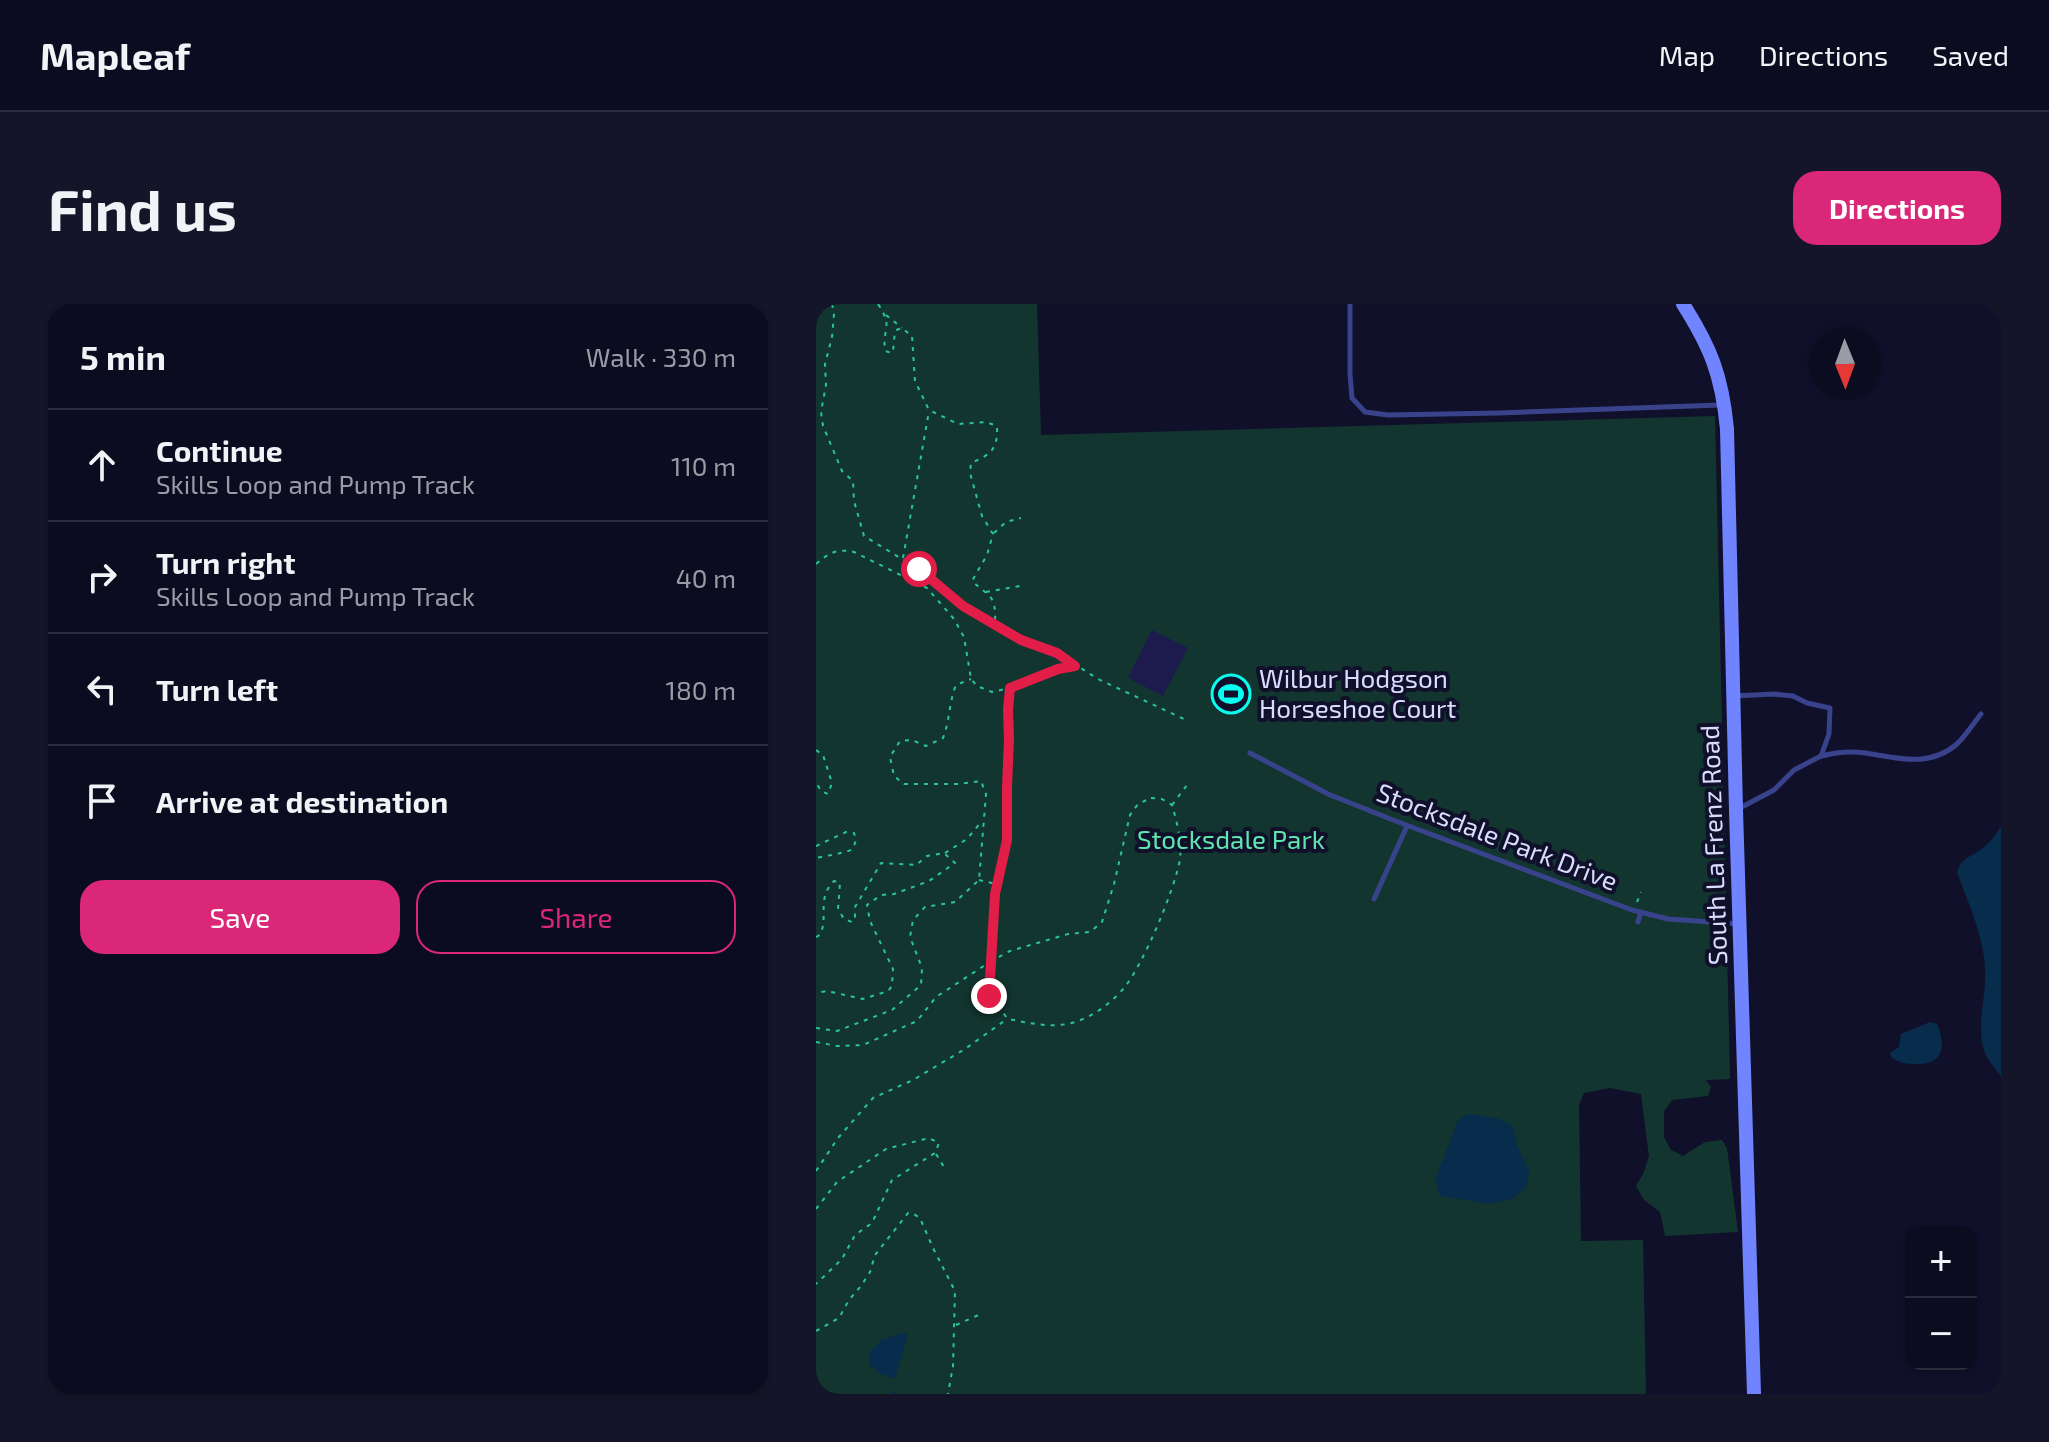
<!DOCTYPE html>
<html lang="en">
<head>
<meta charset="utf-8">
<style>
  :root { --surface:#0c0c20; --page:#151529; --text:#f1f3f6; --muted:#9a9ba5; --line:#2c2c3e; --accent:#db2777 }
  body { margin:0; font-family:"Exo 2",sans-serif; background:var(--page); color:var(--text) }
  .controls { position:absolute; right:24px; bottom:24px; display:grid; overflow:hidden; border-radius:16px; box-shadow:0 2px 6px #0004 }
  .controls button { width:72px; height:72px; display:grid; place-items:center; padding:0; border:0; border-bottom:2px solid var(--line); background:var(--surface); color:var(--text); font:40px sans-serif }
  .compass { position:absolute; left:993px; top:24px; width:72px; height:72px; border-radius:50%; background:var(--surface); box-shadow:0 2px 6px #0004; rotate:179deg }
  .stop { position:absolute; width:24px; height:24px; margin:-18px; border:6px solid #e11d48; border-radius:50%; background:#fff }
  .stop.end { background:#e11d48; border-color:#fff; box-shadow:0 2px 8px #0008 }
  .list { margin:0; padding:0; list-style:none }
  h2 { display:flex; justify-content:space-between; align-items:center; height:104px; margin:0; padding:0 32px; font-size:34px }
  h2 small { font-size:26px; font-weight:400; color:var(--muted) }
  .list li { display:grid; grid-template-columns:52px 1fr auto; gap:24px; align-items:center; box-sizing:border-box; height:112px; padding:0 32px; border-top:2px solid var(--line) }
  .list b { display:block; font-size:30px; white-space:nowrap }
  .list p { margin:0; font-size:26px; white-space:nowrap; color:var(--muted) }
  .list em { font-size:26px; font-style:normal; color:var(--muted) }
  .actions { display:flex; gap:16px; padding:24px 32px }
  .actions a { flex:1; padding:18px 0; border:2px solid var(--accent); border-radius:24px; text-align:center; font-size:28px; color:var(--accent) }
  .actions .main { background:var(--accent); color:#fff }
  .icon { flex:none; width:44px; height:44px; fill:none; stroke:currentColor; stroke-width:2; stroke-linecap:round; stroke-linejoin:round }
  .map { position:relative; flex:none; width:1185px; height:1090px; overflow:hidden; border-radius:24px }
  header { display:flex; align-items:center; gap:48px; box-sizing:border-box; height:112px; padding:0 40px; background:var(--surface); border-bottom:2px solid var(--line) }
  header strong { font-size:38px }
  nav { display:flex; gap:44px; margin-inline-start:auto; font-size:28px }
  .intro { display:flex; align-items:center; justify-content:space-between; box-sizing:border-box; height:192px; padding:0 48px }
  h1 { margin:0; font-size:56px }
  .button { padding:20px 36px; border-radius:24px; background:var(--accent); color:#fff; font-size:28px; font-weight:700 }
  main { display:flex; gap:48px; padding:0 48px }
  aside { flex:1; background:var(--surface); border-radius:24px; box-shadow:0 2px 6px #0004 }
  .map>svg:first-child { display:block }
</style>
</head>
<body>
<header>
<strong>Mapleaf</strong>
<nav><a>Map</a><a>Directions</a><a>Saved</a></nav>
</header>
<div class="intro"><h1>Find us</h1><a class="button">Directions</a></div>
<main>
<aside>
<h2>5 min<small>Walk · 330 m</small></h2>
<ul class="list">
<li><svg class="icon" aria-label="ahead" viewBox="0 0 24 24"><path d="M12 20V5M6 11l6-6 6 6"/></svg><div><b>Continue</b><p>Skills Loop and Pump Track</p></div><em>110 m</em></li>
<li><svg class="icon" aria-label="right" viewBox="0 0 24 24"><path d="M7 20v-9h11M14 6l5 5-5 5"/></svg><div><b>Turn right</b><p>Skills Loop and Pump Track</p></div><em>40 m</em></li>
<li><svg class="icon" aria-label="left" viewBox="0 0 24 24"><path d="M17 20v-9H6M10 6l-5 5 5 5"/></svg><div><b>Turn left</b></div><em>180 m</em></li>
<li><svg class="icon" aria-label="arrive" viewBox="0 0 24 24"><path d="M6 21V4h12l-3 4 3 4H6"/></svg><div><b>Arrive at destination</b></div></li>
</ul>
<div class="actions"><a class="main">Save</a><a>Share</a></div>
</aside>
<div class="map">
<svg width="1185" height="1090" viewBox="0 0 1185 1090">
  <rect width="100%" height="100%" fill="#10102b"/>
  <!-- green -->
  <path fill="#12362f" d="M0,0h221l4,131 674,-19 15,663 -24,1 5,7 -3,9 -36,4 -8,11v26l7,13 12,6 22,-14 17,-2 5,8 11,84 -73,4 -5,-24 -16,-12 -8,-14 8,-14 5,-16 -8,-62 -31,-6 -26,5 -5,12 2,136 62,-1 3,154h-830z"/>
  <!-- water -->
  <path fill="#082c4c" d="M1185,522v250c-6,-8 -14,-16 -17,-26 -8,-26 3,-56 1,-82 -1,-30 -17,-67 -28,-95 4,-17 16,-16 27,-26 7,-6 13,-14 17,-21z
    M1114,718l7,2c9,21 7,41 -20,40 -10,0 -17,-1 -25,-6l-2,-5 9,-6 2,-13z
    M653,810l28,4 15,7 6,22 11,24 -2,15 -13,12 -24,6 -50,-8 -5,-16 23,-60z
    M82,1030h10l-13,45 -14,-5 -12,-9 1,-14 10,-10z"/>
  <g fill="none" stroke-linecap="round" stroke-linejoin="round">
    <!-- stream -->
    <path stroke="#082c4c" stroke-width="3" d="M78,1090l1,-1"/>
  </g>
  <!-- building -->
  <path fill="#1d1b4d" d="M336,326l36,18 -25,48 -35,-18z"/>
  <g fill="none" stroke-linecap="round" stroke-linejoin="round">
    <!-- path -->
    <path stroke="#2ac3a1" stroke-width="2" stroke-dasharray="4 6" stroke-linecap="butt" d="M16,0l2,10 -2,23 -7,27 1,21 -5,27 2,14 19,45 11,10 1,20 10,35 61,37 38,33 58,34 36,13 41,26 86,40
      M62,0c16,24 4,23 7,47l7,2c3,-8 1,-15 4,-23l6,-2 10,8 3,45 14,29 29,14 28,-2 11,4c1,24 -6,28 -26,37l-1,10 12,43 11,18 -6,21 -15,26c19,17 24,14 23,42
      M70,11l16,13
      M178,229l12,-11 15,-4
      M87,254l26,-147
      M0,260c13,-11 21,-16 38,-12l73,36 27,31 10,18 7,42 6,7 15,6 18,-4 48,-19 16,-3
      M170,288l34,-6
      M0,446l7,5 9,28 -4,11 -7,-3 -5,-9
      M335,494l11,1 10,6c5,17 10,37 8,54 -5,30 -37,106 -56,129 -13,15 -30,28 -49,34 -22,7 -45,1 -67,-3l-19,-23v-16l4,-20 17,-9 58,-17 22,-2 12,-10 12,-38 16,-69 8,-11z
      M356,501l15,-20
      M0,542l30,-14 8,1 2,7 -3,9c-11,5 -24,6 -37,9
      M129,549l22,-14 15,-18
      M163,576l17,4
      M821,598l4,-10
      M0,633l4,-2c9,-19 -4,-36 14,-54l6,2 -2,26 6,10 8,3 3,-3v-12l26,-44 35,2 11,-9 17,-3 11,10 -26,18 -35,13 -13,1 -14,10 3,16 23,48 -1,17 -4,5 -25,8 -36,-8 -11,2
      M0,724l21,3 55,-21 29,-25 1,-17 -12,-31 3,-17 12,-13 30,-5 24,-22 7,-86 -5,-13 -23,3h-54l-10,-8 -4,-19 10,-16 12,-1 14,6 17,-8c7,-18 6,-36 13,-53l15,-6
      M0,738l21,4 26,-1 54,-24 19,-24 57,-37 2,-66 12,-54v-53l2,-49 -1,-28 2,-22
      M120,850l8,13
      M0,867l22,-33 35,-40 40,-18 52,-31 42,-30
      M0,905l21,-27 49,-33 43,-11 10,5 -4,10 -43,27 -20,43 -17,12 -13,24 -26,25
      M140,1021l27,-12
      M0,1027l23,-13 10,-18 12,-14 9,-14 5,-17 33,-42h4l8,5 13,30 22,43 -2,75 -5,28"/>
    <!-- lane -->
    <path stroke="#39438c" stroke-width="5" d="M534,0v70l2,24 13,14 23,3 111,-2 221,-8
      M919,392l39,-2 19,2 14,7 23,5 -1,26 -8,22 -27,14 -20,20 -36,19
      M434,449l78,41 65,26 239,90 36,9 71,5
      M1006,452c14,-4 29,-5 44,-3 32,5 63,15 91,-9 9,-9 16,-20 24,-30
      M558,595l33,-73
      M822,618l3,-10"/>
    <!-- secondary -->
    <path stroke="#7184ff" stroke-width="14" d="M867,0c28,44 39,72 44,125l9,381 18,584"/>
  </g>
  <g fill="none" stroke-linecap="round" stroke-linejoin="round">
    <!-- route -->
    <path stroke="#e11d48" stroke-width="10" d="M103,265l44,37 58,34 36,13 18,13 -17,3 -48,19 -2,22 1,28 -2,49v53l-12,54 -6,102"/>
  </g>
  <!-- icons -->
  <defs>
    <g id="stadium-ring" transform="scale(2)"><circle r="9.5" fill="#10102b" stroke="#06fff0" stroke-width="1.5"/><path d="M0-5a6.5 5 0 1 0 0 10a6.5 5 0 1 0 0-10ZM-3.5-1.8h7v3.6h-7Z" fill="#06fff0"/></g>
  </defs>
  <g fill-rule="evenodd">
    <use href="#stadium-ring" x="415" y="390"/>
  </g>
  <g text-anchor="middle" stroke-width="8" stroke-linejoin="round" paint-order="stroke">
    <!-- poi labels -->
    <g font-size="26" fill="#dadcff" stroke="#10102b" text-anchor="start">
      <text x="443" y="384">Wilbur Hodgson<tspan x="443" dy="30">Horseshoe Court</tspan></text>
    </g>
    <!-- street labels -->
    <g font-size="26" fill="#dadcff" stroke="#10102b">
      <text transform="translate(681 533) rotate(21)" y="9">Stocksdale Park Drive</text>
      <text transform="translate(898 541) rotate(-92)" y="9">South La Frenz Road</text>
    </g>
    <!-- park labels -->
    <g font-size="26" fill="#5fe6af" stroke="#10102b">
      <text x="415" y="545">Stocksdale Park</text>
    </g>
  </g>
</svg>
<div class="controls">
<button>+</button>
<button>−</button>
</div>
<svg class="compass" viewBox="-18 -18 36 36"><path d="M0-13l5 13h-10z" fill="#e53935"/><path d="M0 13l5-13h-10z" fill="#9a9ba5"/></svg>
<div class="stop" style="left:103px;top:265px"></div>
<div class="stop end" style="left:173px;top:692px"></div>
</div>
</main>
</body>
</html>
